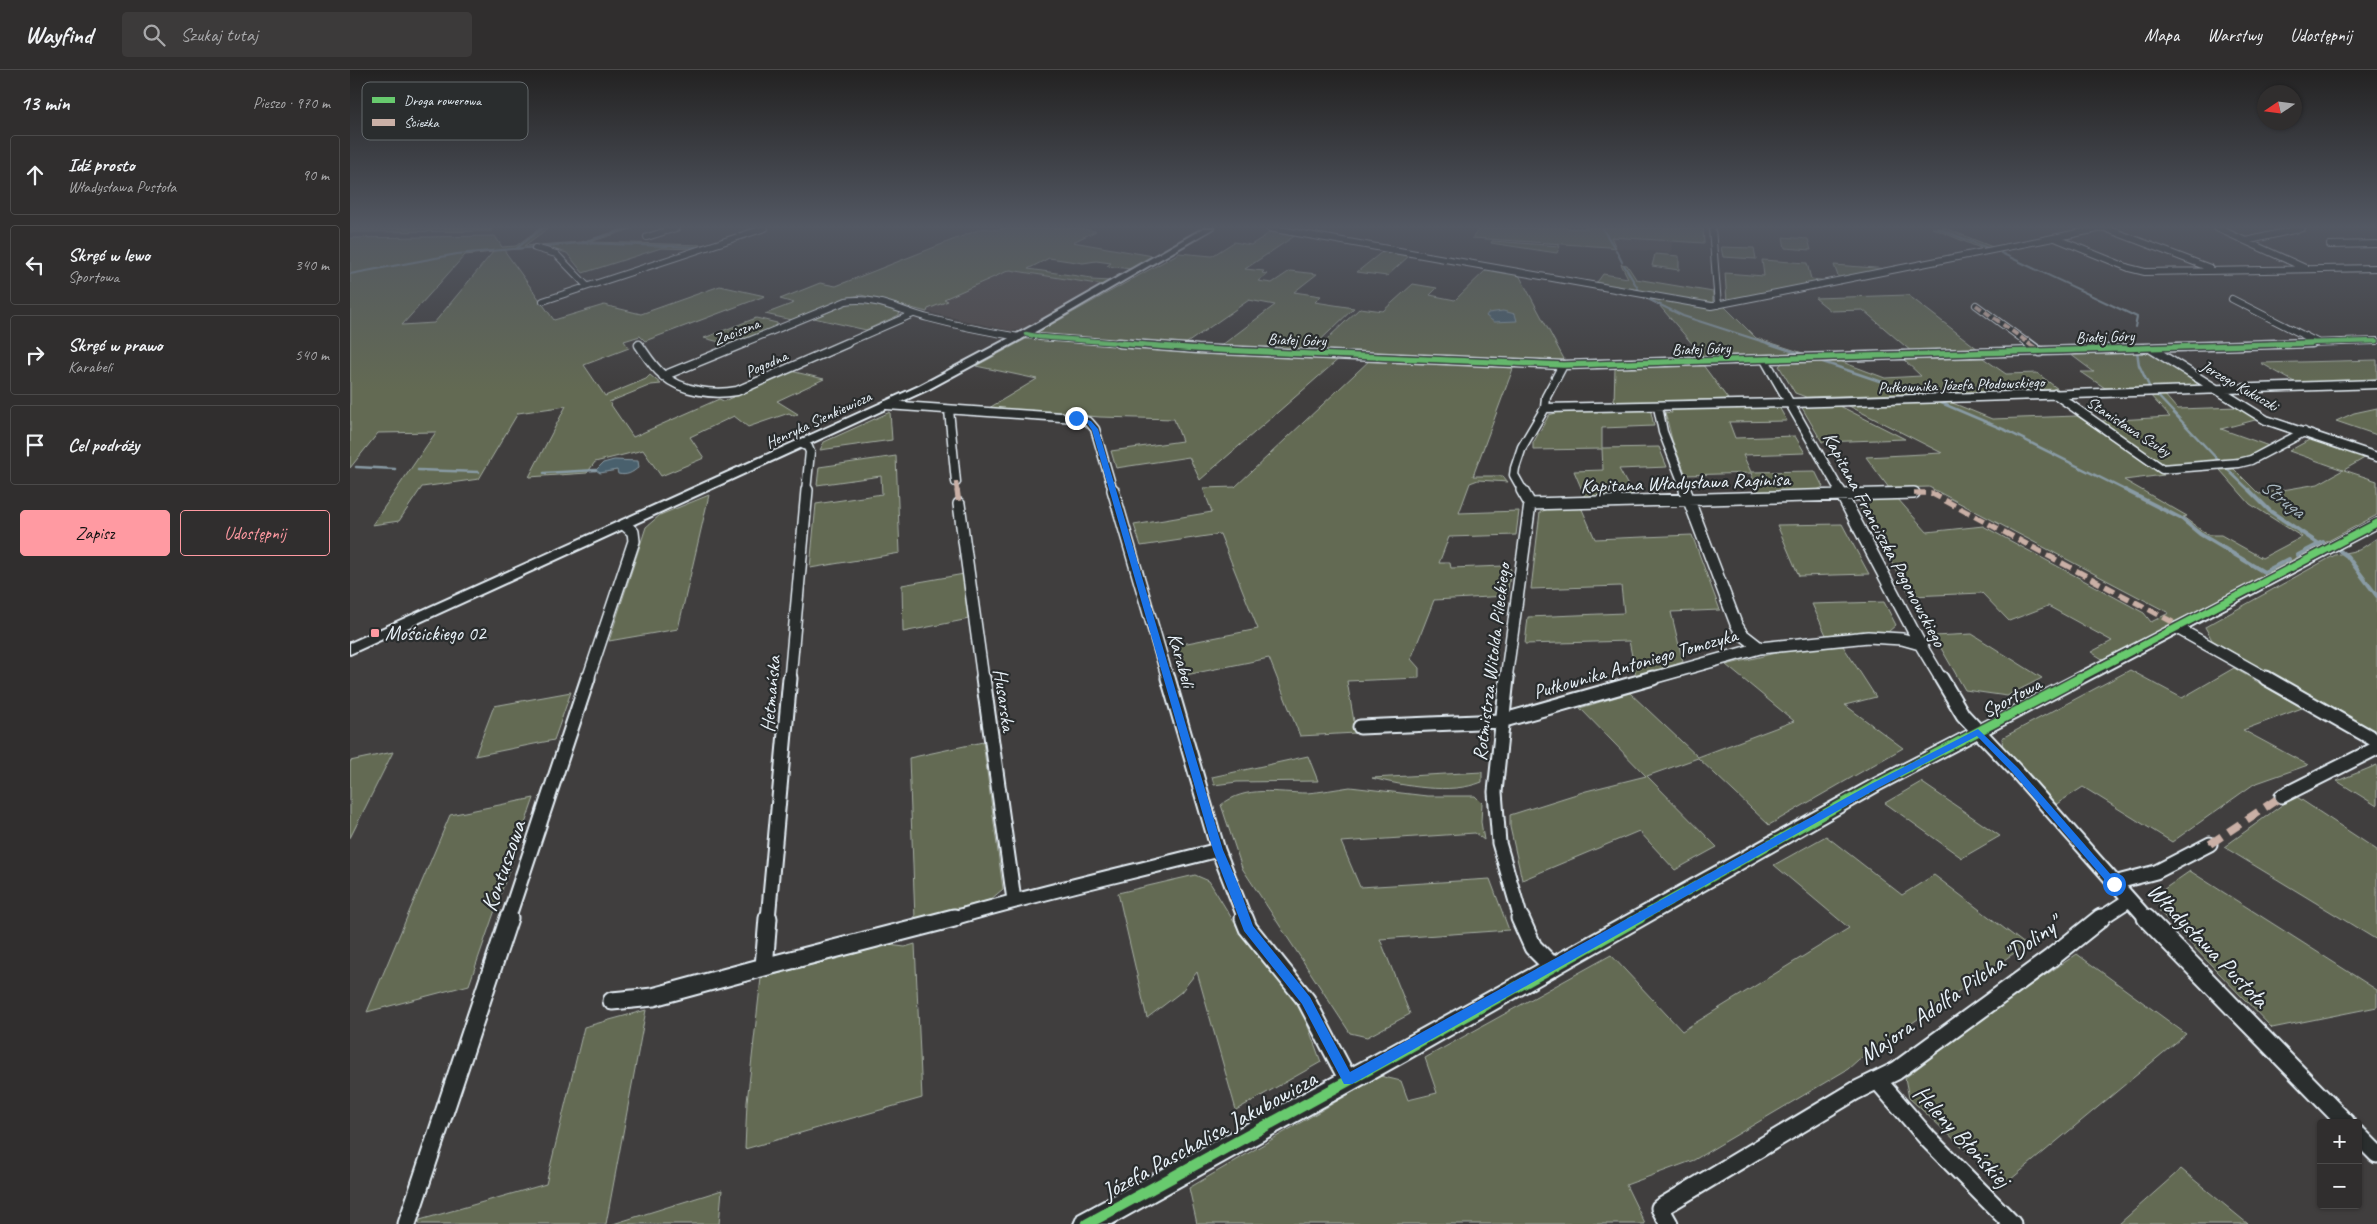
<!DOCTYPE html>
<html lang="pl">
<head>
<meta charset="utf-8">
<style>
  :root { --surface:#302e2e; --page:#3c3a3a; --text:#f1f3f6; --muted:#a8a8aa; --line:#4b4a4a; --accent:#ff9aa2 }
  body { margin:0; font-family:Caveat,sans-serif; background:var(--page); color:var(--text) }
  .controls { position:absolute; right:15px; bottom:15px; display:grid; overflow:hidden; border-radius:5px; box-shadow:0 1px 4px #0004 }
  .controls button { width:45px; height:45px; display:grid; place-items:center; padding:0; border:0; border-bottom:1px solid var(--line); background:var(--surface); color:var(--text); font:25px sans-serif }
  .compass { position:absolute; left:1907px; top:15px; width:45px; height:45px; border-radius:50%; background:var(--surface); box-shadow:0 1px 4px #0004; rotate:257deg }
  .stop { position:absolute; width:15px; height:15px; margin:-11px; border:4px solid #1a73e8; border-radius:50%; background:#fff }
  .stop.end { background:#1a73e8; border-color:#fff; box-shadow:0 1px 5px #0008 }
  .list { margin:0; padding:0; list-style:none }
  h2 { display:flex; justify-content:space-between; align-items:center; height:65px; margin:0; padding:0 20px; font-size:21px }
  h2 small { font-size:16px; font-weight:400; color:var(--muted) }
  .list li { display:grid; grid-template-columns:32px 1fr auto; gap:15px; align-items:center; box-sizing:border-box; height:80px; margin:0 10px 10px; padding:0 10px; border:1px solid var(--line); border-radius:5px }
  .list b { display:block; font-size:19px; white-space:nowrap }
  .list p { margin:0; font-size:16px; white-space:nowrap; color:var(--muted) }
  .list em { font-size:16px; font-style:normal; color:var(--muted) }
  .actions { display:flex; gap:10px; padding:15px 20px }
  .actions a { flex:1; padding:11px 0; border:1px solid var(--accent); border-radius:5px; text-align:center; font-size:18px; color:var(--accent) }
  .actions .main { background:var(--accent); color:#111 }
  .icon { flex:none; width:28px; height:28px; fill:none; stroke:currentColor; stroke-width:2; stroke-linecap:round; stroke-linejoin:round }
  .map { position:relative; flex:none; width:2027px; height:1154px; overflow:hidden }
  header { display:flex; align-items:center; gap:30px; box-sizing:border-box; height:70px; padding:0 25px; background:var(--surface); border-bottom:1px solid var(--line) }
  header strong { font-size:24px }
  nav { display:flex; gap:28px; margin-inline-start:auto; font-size:18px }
  .search { width:350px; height:45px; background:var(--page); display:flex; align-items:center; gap:12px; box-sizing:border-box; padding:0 18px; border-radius:5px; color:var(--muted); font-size:19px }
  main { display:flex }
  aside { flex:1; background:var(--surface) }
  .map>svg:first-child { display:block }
</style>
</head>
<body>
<header>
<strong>Wayfind</strong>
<div class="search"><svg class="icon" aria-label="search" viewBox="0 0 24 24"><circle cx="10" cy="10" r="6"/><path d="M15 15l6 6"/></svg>Szukaj tutaj</div>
<nav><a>Mapa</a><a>Warstwy</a><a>Udostępnij</a></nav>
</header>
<main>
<aside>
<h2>13 min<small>Pieszo · 970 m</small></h2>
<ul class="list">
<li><svg class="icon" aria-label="ahead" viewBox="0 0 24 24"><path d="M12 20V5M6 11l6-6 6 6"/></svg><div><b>Idź prosto</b><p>Władysława Pustoła</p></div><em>90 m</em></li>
<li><svg class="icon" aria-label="left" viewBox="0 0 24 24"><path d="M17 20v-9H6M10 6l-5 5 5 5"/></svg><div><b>Skręć w lewo</b><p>Sportowa</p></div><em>340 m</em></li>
<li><svg class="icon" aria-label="right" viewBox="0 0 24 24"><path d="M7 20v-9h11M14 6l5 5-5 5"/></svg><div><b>Skręć w prawo</b><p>Karabeli</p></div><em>540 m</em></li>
<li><svg class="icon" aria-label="arrive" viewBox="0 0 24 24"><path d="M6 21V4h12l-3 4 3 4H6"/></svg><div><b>Cel podróży</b></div></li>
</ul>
<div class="actions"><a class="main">Zapisz</a><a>Udostępnij</a></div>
</aside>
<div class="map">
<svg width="2027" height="1154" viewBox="0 0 2027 1154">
  <rect width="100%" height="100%" fill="#403e3e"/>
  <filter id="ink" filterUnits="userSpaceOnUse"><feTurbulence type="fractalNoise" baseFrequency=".02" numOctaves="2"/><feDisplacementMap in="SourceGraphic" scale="10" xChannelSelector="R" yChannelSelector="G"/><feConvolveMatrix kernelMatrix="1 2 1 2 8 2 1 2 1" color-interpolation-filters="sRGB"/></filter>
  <g filter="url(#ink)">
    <!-- built -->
    <path fill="#4f4949" d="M1260,167l62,4 -1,12 -55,-5z
      M660,200l93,15 -81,45 -11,1 -84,-19 1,-3 15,-9z"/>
    <!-- green -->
    <path fill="#636b52" stroke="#a6aea5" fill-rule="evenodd" d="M0,158h140l2,3 -142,1z
      M190,158h8l-24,18 57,-4 46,-14h7l-44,14 117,3 -11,4 -35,-1 -78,25 -16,-20 -21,-6 -42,3 50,70 50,-15 37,9 79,-28 45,10 -120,45 -5,-5 -16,5 5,7 -45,17 21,31 41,-17 4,-4 11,9 -10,1 -42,17 24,35 86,-38 5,2 67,-30 33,8 -47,22 21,13 -4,2 -5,-3 -41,14 -14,-11 -44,21 14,21 -43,18 -18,-26 -48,12 -8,11 -58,4 37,-71 -48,7 -39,66 -57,8 -23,34 -27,4 64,-93 -58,1 -28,35v-230l145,-2 7,11 14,-1zM143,182l-59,71 -32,2 63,-70z
      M633,158l15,2 6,-2h73l19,3 -23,11 80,14 -22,13 -24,-3 4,-3 -15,-2 -13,2 -34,-5 -21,11 64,9 -1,2 20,1 -8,4 -93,-15 -66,29 4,2 -20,8 -1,3 -66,-17 -12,2 -57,23 -27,-6 29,-11 -14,-4 40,-16 16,3z
      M1122,158h231l1,15 -93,-6 5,11 -7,-1 -137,-9 7,-9z
      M1582,158h13l50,20 -10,2z
      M924,160l22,5 -51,34 19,2 -2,2 5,1 -9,7 14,2 18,-12 27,3 -23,18 27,4 -6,6 39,6 -46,44 -90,-4 57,-43 -26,-5 -65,45 -141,-10 -5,-3 141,-79 33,3 22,-14 17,3z
      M1433,167l25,2 3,11 -26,-2z
      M1142,171l68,5 -3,7 -66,-10z
      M1371,177l33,1 2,11 -33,-2z
      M1033,181l26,5 -22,20 -30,-4z
      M1305,184l24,2v14l-27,-4z
      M1412,190l45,3 4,16 18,2 -102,21 -2,-29 39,3z
      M1271,194l6,1 9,14 77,13v10l-3,1 -117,-19 5,-3 5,-7 25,4z
      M1484,195l55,4 -50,10z
      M1138,198l30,5 46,86 -1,2 -250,-9 47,-44 23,3 30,-27 24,4 -7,7 25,5z
      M1289,225l85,11 32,32 53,17 -103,5 -47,-55z
      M1558,225l70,54 -66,3 -49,-42 -32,1 -16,-13z
      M510,231l40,11 -1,3 -33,15 -52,-12 38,-16z
      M406,248l21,5v3l-46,19 -27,-7z
      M676,269l315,18 -141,123 -11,-23 -73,11 -5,-17 71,-10 -8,-22 -74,-2 -111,-9 48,-29 -61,-13z
      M1800,282l48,30 -3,4 -90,2 -24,-16h13l-24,-18z
      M1022,288l142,8 -41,110h30l5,6 -30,-2 -8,3 -11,30 60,-2 -3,24 -67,2 -10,26h11l1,5 53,-2 7,3 -4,27 -73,4 -23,59 8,9v10l-72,3 9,52 -56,3 -31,-78 -88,18 -9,-30 86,-17 -38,-95 -79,12 -7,-21 78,-13 -9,-24 32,-1z
      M1633,288l23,16 31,-1 21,16 -252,8 -11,-4 -16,-27 5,-4 53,-2 48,18 36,-2 -17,-16z
      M2027,290v20l-81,3 -35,-20z
      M1353,295l25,34 -114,4 1,-36z
      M1799,324h15l13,15 62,-2 20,12 -38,10 48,17 -27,13 -67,7 -13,-3 -62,-42 70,-4z
      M1595,330l47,19 85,-3 87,59 -40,5 63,36 -4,1 25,18h13l41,23 40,-21 -52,-33 -30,-34 14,-1 25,25 59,-10 25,-14 -54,-19 20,-11 13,1 46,15 -24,14 33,11v34l-273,145 -13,-8 21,-11 -64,-35 -39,15 -27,-28 -71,3 -53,-91 8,-7h31l30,34 56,-6 161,87 7,9 18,-9 -240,-126 -40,1 -23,-31 76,-4 -97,-49z
      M1488,335l67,34 -83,3 -21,-36z
      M1429,337l8,14 -58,1 6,16 60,-2 10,17 -62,2 8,17 64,-1 8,16 -6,3 -59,2 -7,-19 -65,2 -14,-35 -7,-28 7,1 -1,-3z
      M2027,338v27l-41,-14 18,-8z
      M1293,339l8,3 3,14 -52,2v20l57,-1 8,20 -48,2 14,26 -48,2 -11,-26 29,-1 -1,-21 -69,1v-7l16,-28 10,-3z
      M540,342l2,28 -72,10 4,-8z
      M546,386l4,97 -90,15 6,-64 66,-10 -1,-18 -64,9 2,-18z
      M359,425l-31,134 -69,12 37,-114 14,-12z
      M1231,437l14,32 97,-4 28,75 -49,2 12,50 -47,14 -7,-35 -104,3 3,-27 96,-4 -3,-27 -90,3 9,-77 11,-4z
      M1492,454l27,50 -70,2 -22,-51z
      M2027,468v198l-165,-96 -7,-13 130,-72 24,-5z
      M614,504l5,45 -66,13 -1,-47z
      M1534,532l12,23 -8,7 -62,3 -14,-31z
      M1622,564l70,44 -35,18 -42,-6 -31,-54z
      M1493,576l33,51 -31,8 58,43 -134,77 -71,-67 -51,18 70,71 -42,23 -36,-39 -117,49 -12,-53v-12l76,-24 60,-15 -66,-68 50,-15 68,64 96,-36 -68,-56 70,-17z
      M1884,598l68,40 -59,22 65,35 -54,19 -82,58 -89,-55 -28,18 -52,-54 -1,-13 128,-68 52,28z
      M221,622l-17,48 -79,16 19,-50z
      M633,672l20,147 -13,11 -75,19 -6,-161z
      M43,682l-43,86v-77z
      M958,686l10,25 -81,1 -23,3 -2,-8z
      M2027,695v41l-40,-25z
      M1132,702v10c-32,13 -78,4 -110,-4z
      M1571,712l79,54 -38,22 -77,-55z
      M1000,717l77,9h48l7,7 -1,19 3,18 -9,-7 -134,9 19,45 130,-8 19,51 -129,9 30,75 -43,23 -17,-4 -108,-165 -21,-63c25,-20 56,-12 86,-12 14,-1 29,-4 43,-6z
      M1947,727l80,53v90l-153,-93 62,-45z
      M184,728l-65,187 -102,27 83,-197z
      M1476,766l76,59 32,-20 92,70 -168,115 -10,9 -154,91 -68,25 19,39h-448l-8,-36 191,-112 21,5 7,19 29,-7 -12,-35 186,-103 71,76 167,-103 -75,-63z
      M1840,801l187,119v17l-105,21 -112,-116 -3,-18z
      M845,805l14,6 33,54 30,32 30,43 19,52 -85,48 -39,-138 -16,20 -34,26 -29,-125z
      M565,874l7,154 -177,51 2,-47 14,-124 127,-33 17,2z
      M1727,884l109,80 -182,151 -95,-87 -4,-20 85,-66z
      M296,940l-40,214h-187l1,-4 126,-36 38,-157z
      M1831,1099l67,55h-129z
      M372,1120l-3,34h-106z"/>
    <!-- water -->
    <path fill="#49616d" stroke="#899ba5" d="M1153,241l12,3 2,7 -23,1 -8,-6 2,-3z
      M264,390l24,1 1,6c-7,6 -12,9 -21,7l-1,-4 -17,3 -4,-3 7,-7z"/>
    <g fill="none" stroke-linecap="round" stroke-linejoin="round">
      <!-- stream-far2 -->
      <path stroke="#899ba5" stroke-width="2" d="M1252,158l12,19
        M1587,158l53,21
        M234,172l46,-14
        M167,178l26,-20
        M1266,180l6,12
        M1651,183l136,64 -2,10
        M1274,195l16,27
        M0,204l107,-20 124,-11 117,4
        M1294,227l39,19 87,28"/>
      <!-- stream-far1 -->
      <path stroke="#899ba5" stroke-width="2.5" d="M1417,273l37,12
        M1787,281l2,14 10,21
        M1470,291l95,32
        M1806,324l63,67
        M1589,332l66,28 122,61
        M6,397l39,2
        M68,400l61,2
        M1878,400l22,21
        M194,403l52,-3"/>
      <!-- stream -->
      <path stroke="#899ba5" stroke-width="4" d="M1775,420l57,29 18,15 64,38 25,-13
        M1899,420l21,21 49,33
        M1990,481l7,5 30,40
        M1948,485l25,-13"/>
      <!-- street-far4 casing -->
      <g stroke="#e8f1f8" stroke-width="8">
        <path id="street-far4" d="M919,158l442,78 392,-78
          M1362,158l6,77
          M1755,158l105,40
          M1867,158l88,40
          M297,167l29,-9
          M1705,168l74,30 16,4 232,-4
          M1896,171l56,-13
          M1980,175l47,-1
          M185,178l21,6 31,32
          M1882,229l85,43
          M193,231l222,-73
          M1626,235l53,39
          M676,264l14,3 94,7
          M391,274l105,-43c29,-5 55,10 82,17 30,8 61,14 91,19
          M494,274l69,-30
          M1919,274l108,-3"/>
      </g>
      <!-- street-far3 casing -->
      <g stroke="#e8f1f8" stroke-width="11">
        <path id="street-far3" d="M768,273l80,6 365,16 749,-22
          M1678,273l12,9
          M289,275c7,10 14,22 24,30 19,17 51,20 74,16l110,-48
          M1800,278l116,72 111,37
          M1415,290l75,131
          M313,306l81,-33
          M1705,324l107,75 77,-6 12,-3 53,-28
          M537,335l189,13 13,4 6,7 18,62
          M1308,337l5,25 23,59
          M1195,338l246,-5 586,-19
          M599,340l7,72
          M452,374l6,3 2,5 -4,39
          M1173,421l-9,-16 1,-7 7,-21 23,-39 1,-11 17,-32"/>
      </g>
      <!-- street-far2 casing -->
      <g stroke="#e8f1f8" stroke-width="14">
        <path id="street-far2" d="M763,420l55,189
          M1335,420l51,134 6,10 18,14
          M1489,420l81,154 21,35
          M609,434l24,175
          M1180,434l384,-11
          M1827,558l91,51
          M238,609l46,-138 -1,-9 -8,-7
          M440,609l17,-189
          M1156,609l24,-175 -8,-14
          M1299,609l111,-31 108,-11 34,2 18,5"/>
      </g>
      <!-- street-far1 casing -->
      <g stroke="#e8f1f8" stroke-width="17">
        <path id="street-far1" d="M633,608l31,222
          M818,608l50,172 27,69
          M1157,608l-12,114 4,51 22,76
          M1591,608l22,37 52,55 132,149
          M1916,608l111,63
          M1010,657l141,-6 152,-43
          M1932,726l95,-48
          M1764,813l42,-11 54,-28
          M158,849l80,-241
          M418,849l22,-241
          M600,849c88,-26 179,-46 268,-69
          M1750,849l29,-19"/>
      </g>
      <!-- street casing -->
      <g stroke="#e8f1f8" stroke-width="21">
        <path id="street" d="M418,848l-4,49 190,-49
          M894,848l4,10 58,72 42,80
          M1170,848l13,29 20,20
          M1796,848l200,205
          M262,931l41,-4 111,-30
          M1528,1011l51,59 83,84
          M2008,1065l19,19
          M57,1154l102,-306
          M1319,1154l-9,-16 195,-117 41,-20 155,-113 50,-40"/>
      </g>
      <!-- secondary casing -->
      <g stroke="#e8f1f8" stroke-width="4">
        <path id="secondary" d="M854,158h10l-174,101 -113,61 -577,264v-11l569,-257 115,-61z
          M2027,449v9l-497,262 -473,270 -295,164h-38l4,-9 313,-169 477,-264z"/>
      </g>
      <!-- street-far4 -->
      <use href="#street-far4" stroke="#2a2d2e" stroke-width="6"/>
      <!-- street-far3 -->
      <use href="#street-far3" stroke="#2a2d2e" stroke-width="8"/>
      <!-- street-far2 -->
      <use href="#street-far2" stroke="#2a2d2e" stroke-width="11"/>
      <!-- street-far1 -->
      <use href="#street-far1" stroke="#2a2d2e" stroke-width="13"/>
      <!-- street -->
      <use href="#street" stroke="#2a2d2e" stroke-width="17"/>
      <!-- secondary -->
      <use href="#secondary" fill="#2a2d2e" fill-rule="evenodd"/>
      <!-- quiet-far3 -->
      <path stroke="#cab0a6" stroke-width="4" stroke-dasharray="7 4" stroke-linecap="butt" d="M1626,235l54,39"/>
      <!-- quiet-far2 -->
      <path stroke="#cab0a6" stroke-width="4.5" stroke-dasharray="9 4.5" stroke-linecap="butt" d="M1678,273l10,7
        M606,412l1,9"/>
      <!-- quiet-far1 -->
      <path stroke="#cab0a6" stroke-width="5.5" stroke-dasharray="11 5.5" stroke-linecap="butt" d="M607,420l2,14
        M1564,423h17l249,133"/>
      <!-- quiet -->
      <path stroke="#cab0a6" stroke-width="8" stroke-dasharray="14 8" stroke-linecap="butt" d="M1860,774l72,-48"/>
      <!-- cycleway-far4 casing -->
      <g stroke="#2a2d2e" stroke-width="6">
        <path id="cycleway-far4" d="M676,264l14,3 94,7
          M1919,274l108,-3"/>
      </g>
      <!-- cycleway-far3 casing -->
      <g stroke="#2a2d2e" stroke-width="8">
        <path id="cycleway-far3" d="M768,273l80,6 365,16 749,-22"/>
      </g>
      <!-- cycleway-far2 casing -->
      <g stroke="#2a2d2e" stroke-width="10">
        <path id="cycleway-far2" d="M1728,609l299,-156"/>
      </g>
      <!-- cycleway-far1 casing -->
      <g stroke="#2a2d2e" stroke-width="12">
        <path id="cycleway-far1" d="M1287,849l237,-133 206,-108"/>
      </g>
      <!-- cycleway casing -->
      <g stroke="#2a2d2e" stroke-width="14">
        <path id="cycleway" d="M737,1154l312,-171 241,-135"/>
      </g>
      <!-- cycleway-far4 -->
      <use href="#cycleway-far4" stroke="#67ca6e" stroke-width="4.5"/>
      <!-- cycleway-far3 -->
      <use href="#cycleway-far3" stroke="#67ca6e" stroke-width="5.5"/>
      <!-- cycleway-far2 -->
      <use href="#cycleway-far2" stroke="#67ca6e" stroke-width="7"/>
      <!-- cycleway-far1 -->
      <use href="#cycleway-far1" stroke="#67ca6e" stroke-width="9"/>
      <!-- cycleway -->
      <use href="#cycleway" stroke="#67ca6e" stroke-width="11"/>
    </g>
  </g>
  <!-- sky -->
  <linearGradient id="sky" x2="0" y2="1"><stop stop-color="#232222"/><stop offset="0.49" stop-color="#535863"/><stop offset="1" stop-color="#535863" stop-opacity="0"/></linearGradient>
  <rect width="2027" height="320" fill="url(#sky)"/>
  <!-- route -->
  <path fill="#1a73e8" d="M726,346l15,5 7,8 125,421 15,34 15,42 57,71 40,75 521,-288 107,-55 40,39 101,116 -1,2h-8l-98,-114 -35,-36 -99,52 -526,296h-8l-42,-80 -58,-73 -31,-81 -121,-420 -5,-7 -13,-4z"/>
  <!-- markers -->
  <rect fill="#ff9aa2" stroke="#2a2d2e" stroke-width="2" x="20" y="558" width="10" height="10" rx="2.5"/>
  <g text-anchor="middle" stroke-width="4.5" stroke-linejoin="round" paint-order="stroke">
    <!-- far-street labels -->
    <g font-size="16" fill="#e8f1f8" stroke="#2a2d2e">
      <text transform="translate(386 261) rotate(-22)" y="6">Zaciszna</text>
      <text transform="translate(1755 266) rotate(-2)" y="6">Białej Góry</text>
      <text transform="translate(947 269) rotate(2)" y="6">Białej Góry</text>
      <text transform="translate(1351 278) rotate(-2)" y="6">Białej Góry</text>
      <text transform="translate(416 293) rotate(-24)" y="6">Pogodna</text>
      <text transform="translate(1611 314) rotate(-2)" y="6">Pułkownika Józefa Płodowskiego</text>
      <text transform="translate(1890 315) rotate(30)" y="6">Jerzego Kukuczki</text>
      <text transform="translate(468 349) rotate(-25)" y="6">Henryka Sienkiewicza</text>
      <text transform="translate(1779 356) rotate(33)" y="6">Stanisława Szuby</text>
    </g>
    <!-- street labels -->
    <g font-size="20" fill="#e8f1f8" stroke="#2a2d2e">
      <text transform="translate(1335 412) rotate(-2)" y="7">Kapitana Władysława Raginisa</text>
      <text transform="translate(1535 469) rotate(62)" y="7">Kapitana Franciszka Pogonowskiego</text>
      <text transform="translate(832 590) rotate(74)" y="7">Karabeli</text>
      <text transform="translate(1141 592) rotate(-83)" y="7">Rotmistrza Witolda Pileckiego</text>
      <text transform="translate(1285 593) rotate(-16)" y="7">Pułkownika Antoniego Tomczyka</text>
      <text transform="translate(420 624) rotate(-85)" y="7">Hetmańska</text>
      <text transform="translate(1661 627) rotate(-28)" y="7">Sportowa</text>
      <text transform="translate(655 630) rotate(82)" y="7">Husarska</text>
    </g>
    <!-- poi labels -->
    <g font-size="20" fill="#e8f1f8" stroke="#2a2d2e" text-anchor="start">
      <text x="35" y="570">Mościckiego 02</text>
    </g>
    <!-- water labels -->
    <g font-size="21" font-style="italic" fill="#a8b7c0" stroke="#2a2d2e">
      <text transform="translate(1933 428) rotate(38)" y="7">Struga</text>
    </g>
    <!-- near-street labels -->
    <g font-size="24" fill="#e8f1f8" stroke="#2a2d2e">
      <text transform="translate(153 796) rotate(-71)" y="8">Kontuszowa</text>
      <text transform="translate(1858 875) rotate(46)" y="8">Władysława Pustoła</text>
      <text transform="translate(1609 920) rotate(-35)" y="8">Majora Adolfa Pilcha "Doliny"</text>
      <text transform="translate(859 1065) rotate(-29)" y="8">Józefa Paschalisa Jakubowicza</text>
      <text transform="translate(1612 1066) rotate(47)" y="8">Heleny Błońskiej</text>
    </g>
  </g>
  <!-- legend -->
  <rect x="12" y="12" width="166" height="58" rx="8" fill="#2a2d2e" stroke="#63686b" stroke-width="1"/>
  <rect x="22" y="27" width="23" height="6" fill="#67ca6e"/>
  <rect x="22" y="49" width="23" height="7" fill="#cab0a6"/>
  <g font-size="14" fill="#e8f1f8">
    <text x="54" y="35">Droga rowerowa</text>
    <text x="54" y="57">Ścieżka</text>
  </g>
</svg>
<div class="controls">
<button>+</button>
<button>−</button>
</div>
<svg class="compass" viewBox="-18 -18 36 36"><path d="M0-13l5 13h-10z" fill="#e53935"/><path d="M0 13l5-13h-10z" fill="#a8a8aa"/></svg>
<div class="stop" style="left:1764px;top:814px"></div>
<div class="stop end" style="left:726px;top:348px"></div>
</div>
</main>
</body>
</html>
